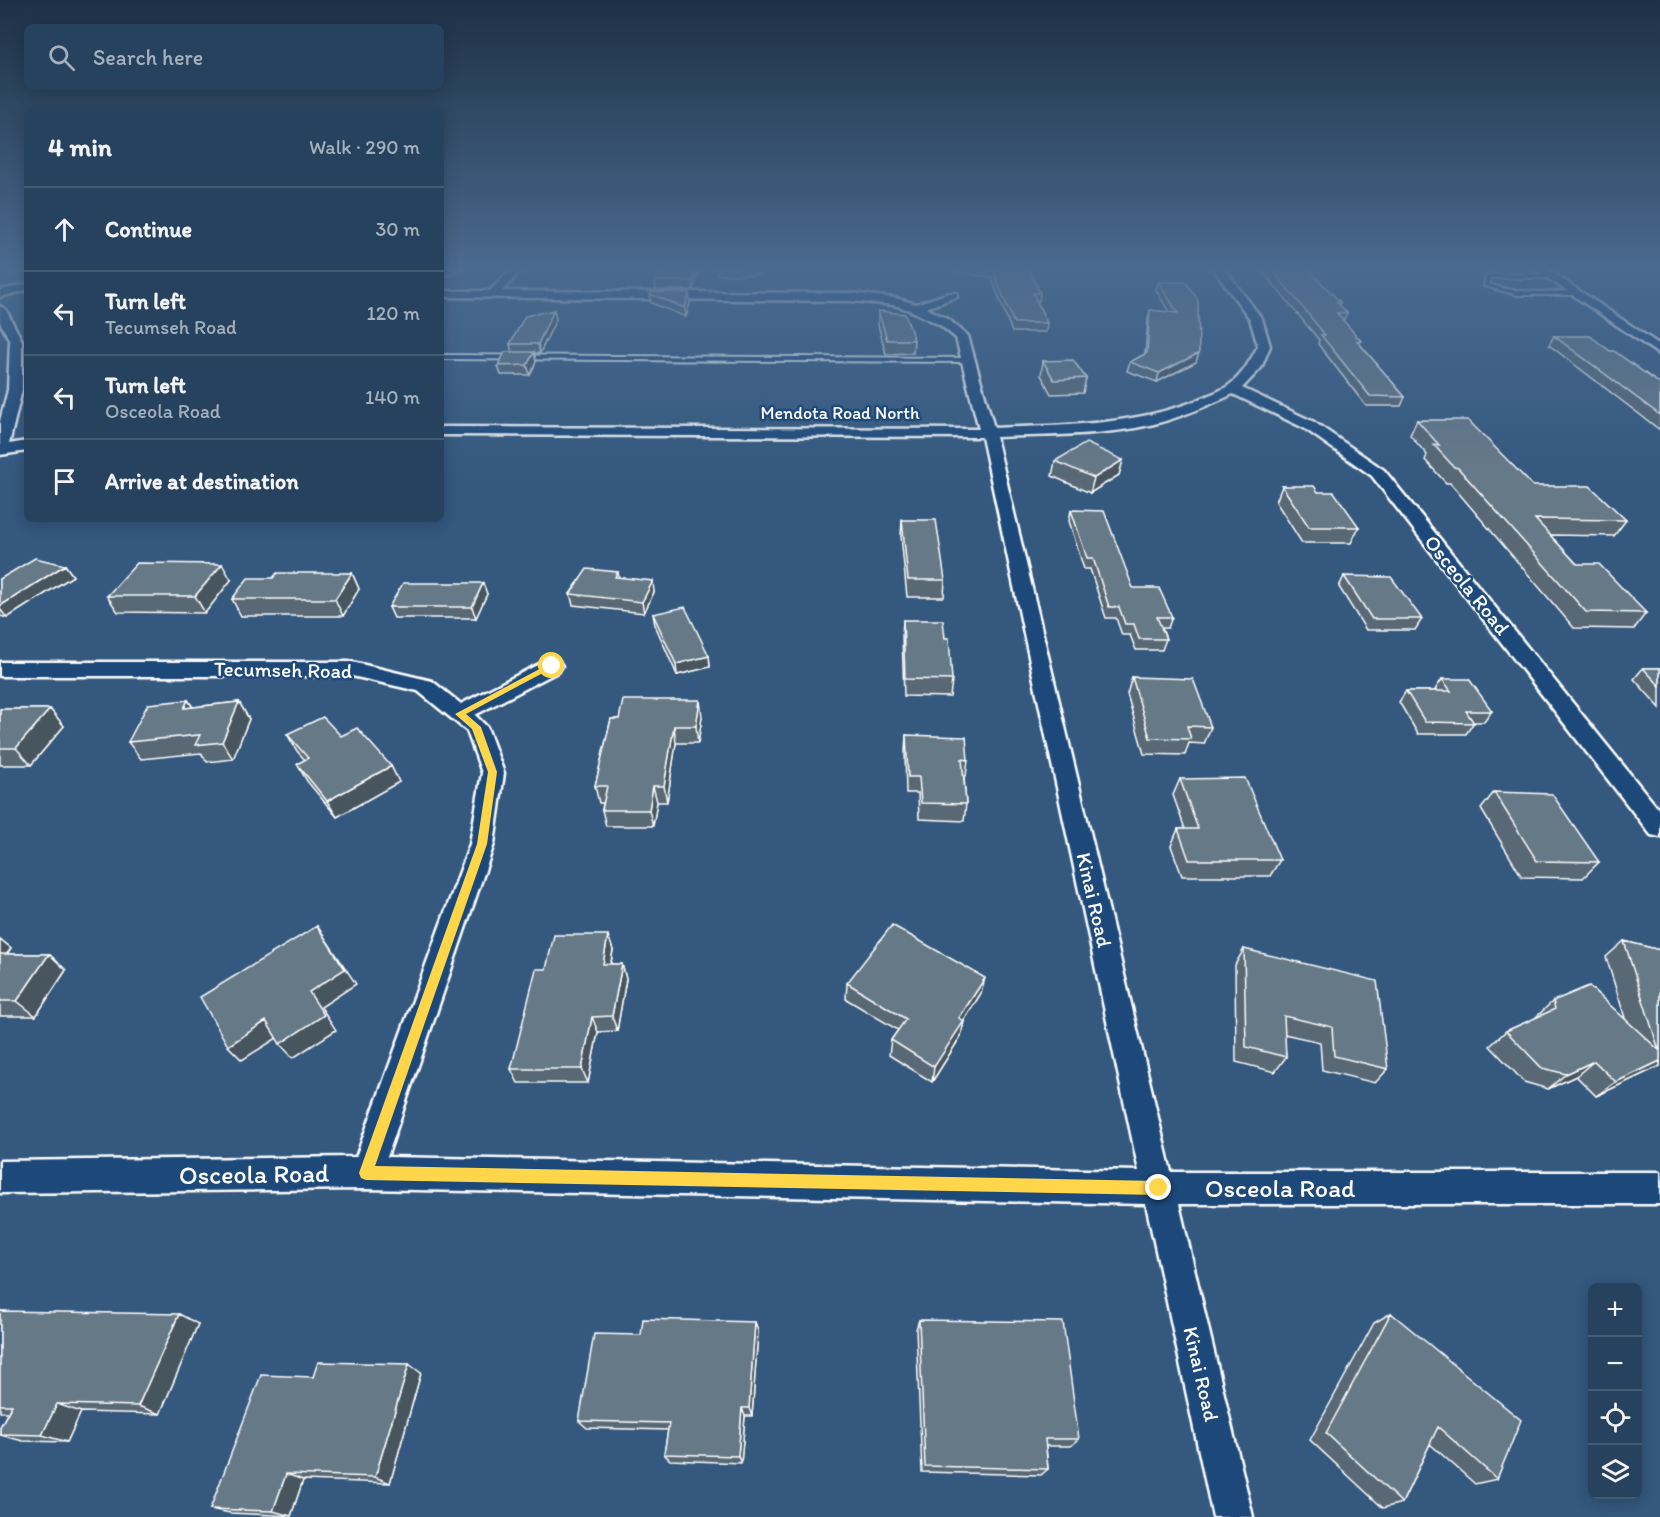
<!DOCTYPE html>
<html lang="en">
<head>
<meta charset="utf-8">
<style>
  :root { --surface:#27425e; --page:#2f4964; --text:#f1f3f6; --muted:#a4b0bc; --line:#435b73 }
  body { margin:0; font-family:Itim,sans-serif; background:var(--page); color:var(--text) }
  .controls { position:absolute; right:18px; bottom:18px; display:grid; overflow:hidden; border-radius:9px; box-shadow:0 3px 15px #0003 }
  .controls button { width:54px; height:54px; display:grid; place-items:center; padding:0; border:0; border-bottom:2px solid var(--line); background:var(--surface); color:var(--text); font:30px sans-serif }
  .stop { position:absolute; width:18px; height:18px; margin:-14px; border:4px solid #ffd54a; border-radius:50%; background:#fff }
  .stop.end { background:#ffd54a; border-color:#fff; box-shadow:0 2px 6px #0008 }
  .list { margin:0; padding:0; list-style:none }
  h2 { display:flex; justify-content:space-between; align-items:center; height:78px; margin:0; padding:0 24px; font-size:26px }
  h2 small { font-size:20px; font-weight:400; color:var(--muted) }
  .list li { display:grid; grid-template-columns:39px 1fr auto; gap:18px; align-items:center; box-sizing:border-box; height:84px; padding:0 24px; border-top:2px solid var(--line) }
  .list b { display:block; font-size:22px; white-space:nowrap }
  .list p { margin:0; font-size:20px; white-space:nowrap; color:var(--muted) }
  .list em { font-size:20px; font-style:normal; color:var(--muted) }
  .icon { flex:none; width:33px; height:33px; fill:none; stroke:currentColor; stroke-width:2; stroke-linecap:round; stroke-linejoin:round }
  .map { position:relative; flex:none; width:1660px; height:1517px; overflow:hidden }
  .search { position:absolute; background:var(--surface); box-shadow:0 3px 15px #0003; left:24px; top:24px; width:420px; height:66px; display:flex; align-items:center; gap:15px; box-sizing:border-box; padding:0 21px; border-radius:9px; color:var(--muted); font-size:22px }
  .panel { position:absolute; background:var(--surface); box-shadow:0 3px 15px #0003; left:24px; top:108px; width:420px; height:414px; border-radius:9px }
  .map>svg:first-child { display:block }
</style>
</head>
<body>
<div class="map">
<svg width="1660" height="1517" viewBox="0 0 1660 1517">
  <rect width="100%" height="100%" fill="#34587e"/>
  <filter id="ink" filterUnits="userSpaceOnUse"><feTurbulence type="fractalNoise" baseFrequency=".0167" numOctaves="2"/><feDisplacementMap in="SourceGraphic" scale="12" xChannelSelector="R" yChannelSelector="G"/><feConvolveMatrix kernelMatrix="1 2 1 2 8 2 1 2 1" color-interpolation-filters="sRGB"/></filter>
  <g filter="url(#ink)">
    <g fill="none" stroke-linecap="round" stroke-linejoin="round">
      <!-- service casing -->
      <g stroke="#fff" stroke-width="4">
        <path id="service" d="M1495,274h53l3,2 -3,2h-57l-2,6c27,10 56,8 84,7l3,2 -3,2h-55l-34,-9 2,-10z
          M441,355l527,3 4,2 -4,2 -527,-3z"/>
      </g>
      <!-- minor casing -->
      <g stroke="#fff" stroke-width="5">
        <path id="minor" d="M513,267h11l-22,24 349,2 44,5 21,6 33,-11h8v4l-31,11 22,11 20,17 26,92c72,-3 146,-2 213,-32 7,-3 15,-6 21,-10 14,-10 22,-25 30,-40l-8,-27 -38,-52h11l39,52 8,27 -9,22 -19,20 72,34 70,48 276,341v26l-9,-2 -279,-359 -68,-48 -71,-34c-26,12 -51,23 -79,30 -50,12 -106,11 -158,13l175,735h489v32h-481l74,313h-40l-67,-313 -780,-15 -366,4v-32l356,-4 114,-313 12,-71 -15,-42 -49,-40 -66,-15h-352v-14h352l80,19 29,23 84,-43 7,-2 7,2 3,5 -3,5 -84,44 12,12 17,46 -10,71 -107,313 752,14 -157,-734 -541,-2v-8l538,2 -23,-91 -16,-13 -28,-14 -18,-6 -43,-4 -410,-4v-6h49z
          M1532,267h12l116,78v10z
          M27,284v6l-27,7v-7z
          M0,306l6,4 16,31v49l-13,54 18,-3v10l-27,4v-34l8,-31 2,-49 -10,-19z"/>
      </g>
      <!-- service -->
      <use href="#service" fill="#1f4a7a" fill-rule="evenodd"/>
      <!-- minor -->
      <use href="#minor" fill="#1f4a7a" fill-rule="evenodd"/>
    </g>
    <!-- wall -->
    <path fill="#586874" stroke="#fff" stroke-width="1.5" d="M6,267h21v4l-13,3z
      M441,267h22l-19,11 -3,-1z
      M717,267h64v3h-22l-1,5h-41z
      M943,267h85l12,26 -1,8h-2l10,22 -1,9h-34l-21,-55 -35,-5 1,-3z
      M1259,267h47l34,35 -1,3 8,8 -4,8 18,20 -1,3 45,53 -4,9h-35l-48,-62 1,-4z
      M699,271l-6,19h-37l-1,-9z
      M1158,282h28l10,80 -39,20 -30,-11 3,-9 15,-8 3,-35 2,-9 19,2 -13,-22z
      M650,294l40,8 -4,15 -35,-14z
      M554,310l2,9 -16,34h-6l2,9 -6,13h-29l-3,-9 14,-14 -2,-8z
      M878,311l36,29 -1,13 -27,1 -8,-29z
      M1554,336l56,15 50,33v46l-111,-85z
      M1043,361l43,17 -3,15 -32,1 -10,-19z
      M1417,420l116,66 93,34 -12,16 -64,-1 27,29 69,49 -12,16 -60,-1 -124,-145h-4l-21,-23 2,-5 -17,-20z
      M1123,460l-4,15 -29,18 -38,-17 3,-15z
      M1282,486l36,6 41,35 -8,16h-49l-26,-41z
      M1071,510l62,78 39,29 -4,11h-6l4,11 -4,11h-26l-6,-15h-8l-6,-17h-10l-16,-49h-6l-15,-48z
      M902,520l43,60 -1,17h-37l-6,-61z
      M65,565l8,11 -66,42 -7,-2v-37z
      M618,572l1,6 35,14 -10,21 -71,-8 -3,-11z
      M352,573l7,16 -16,27h-102l-9,-17 41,-21z
      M1344,576l78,43 -7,11h-49l-27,-43z
      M231,580l-26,33 -87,-1 -11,-16z
      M487,594l-11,24h-82l-5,-11z
      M653,614l56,42 1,11 -33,8 -22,-50z
      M903,620l42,18 7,42 -2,17 -46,-1 -2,-60z
      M1643,668h17v40l-26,-29z
      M1132,677l79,50 -7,17 -15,-1 -4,12 -41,-1 -17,-60z
      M1442,679l50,32 -8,11h-10l-8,12h-48l-19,-32 7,-11h30l-1,-1z
      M188,700l5,7 46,-5 10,17 -16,40 -26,3 -6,-9 -60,6 -13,-17z
      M0,709h50l14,17 -33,39h-31z
      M702,717l-4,26h-22l-9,59h-10l-4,24h-47l-4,-16 1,-7h-4l-4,-17 16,-67z
      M287,734l54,2 50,30 8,16 -62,35 -30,-36 -10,-17 8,-4 -8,-9z
      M906,735l62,25 -2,16h-2l2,28 -2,17 -45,-2 -1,-26h-12l-1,-41z
      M1180,779l100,81 -10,16h-88l-11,-30 7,-17h7l-12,-34z
      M1494,792l105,70 -16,16 -61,-1 -41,-68z
      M0,939l11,9 -4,6h42l17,16 -30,46h-36z
      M1624,941l36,9v116l-64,30 -20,-20 -28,13 -24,-7 -34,-36 16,-15 30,-13v-1l17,-16 72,17 -19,-61z
      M1244,949l144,120 -13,14 -53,-13 -2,-28 -36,-8 2,23 -11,15 -39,-10 -1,-97z
      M613,950l-2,14h11l4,15 -9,52 -19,1 -10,51h-70l-7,-14 35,-100z
      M847,983l134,10 -17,28 -3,15 -29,46 -43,-27 2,-15 7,-10 -52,-31z
      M0,1311l198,13 -38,90 -79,-2 -14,30 -44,-1 -23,-6v-8l8,-15h-8z
      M1391,1313l106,166 -22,5 -45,-40 -28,59 -19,5 -73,-68 64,-117z
      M919,1320l160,119 -8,7h-25l2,23 -7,6 -119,-3 -6,-143z
      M755,1322l3,9 -6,85h-7l-4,47 -71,-3 -6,-6 4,-24 -81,-2 -8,-7 62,-86z
      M421,1373l-31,110 -87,-3 -12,36 -61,-3 -20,-4 103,-132z"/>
    <!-- shaded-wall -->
    <path fill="#47555e" stroke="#fff" stroke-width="1.5" d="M10,267h17v4l-13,3z
      M445,267h18l-19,11 -2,-9z
      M697,267h1l1,4 -6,19v-9z
      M689,293l1,9 -4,15 -1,-9z
      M554,310l2,9 -16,34 -2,-9z
      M534,352l2,10 -6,13 -3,-10z
      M1199,353l-3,9 -39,20 2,-9z
      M1123,460l-4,15 -29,18 4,-15z
      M222,564l9,16 -26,33 -10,-17z
      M65,565l8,11 -66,42 -7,-9v-3z
      M352,573l7,16 -16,27 -8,-17z
      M653,581l1,11 -10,21 -2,-11z
      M483,583l4,11 -11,24 -4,-11z
      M709,656l1,11 -33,8 -1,-11z
      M188,700l11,17 -15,-9z
      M700,700l2,17 -4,26 -2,-17z
      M239,702l10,17 -16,40 -11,-17z
      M50,709l14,17 -33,39 -15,-17z
      M674,726l2,17 -9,59 -3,-16z
      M391,766l8,16 -62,35 -10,-16z
      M653,786l4,16 -4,24 -4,-16z
      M317,926l39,58 -35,23 15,23 -43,28 -13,-14z
      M608,935l5,15 -5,29 -5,-15z
      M0,939l11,9 -11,16z
      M49,954l17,16 -30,46 -19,-15z
      M622,964l4,15 -9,52 -5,-15z
      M985,978l-4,15 -17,28 -3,15 -29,46 2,-15 25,-49z
      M592,1017l6,15 -10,51 -6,-14z
      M266,1021l14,15 -38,24 -14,-14z
      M1594,1061l-18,15 -28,13 18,-15z
      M1660,1061v5l-64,30 20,-14z
      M179,1314l19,10 -38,90 -22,-8z
      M755,1322l3,9 -6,85 -3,-8z
      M409,1364l12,9 -31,110 -15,-6z
      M57,1404l24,8 -14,30 -25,-7z
      M742,1408l3,8 -4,47 -3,-7z
      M286,1474l17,6 -12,36 -18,-5z"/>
    <!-- building -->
    <path fill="#667987" stroke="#fff" stroke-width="1.5" d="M661,267h36l-4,14h-38z
      M717,267h41l-42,1z
      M980,267h48l12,26h-7l14,30h-33l-22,-54z
      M1270,267h36l34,35h-3l10,11h-10l24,28h-4l48,56 -35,-1 -49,-61h4z
      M1158,282h28l12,18 1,53 -40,20 -29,-11 17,-9 3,-43 28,3z
      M651,292l38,1 -4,15 -35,-14z
      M554,310l-16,34h-28l15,-28z
      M878,311l27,3 9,26h-27z
      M1554,336h36l20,15h4l46,33v31z
      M505,352h29l-7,13 -29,1z
      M1073,360l13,18 -32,2 -11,-19z
      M1417,420h51l65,66h57l36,34 -91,-1 42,45h22l47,49 -60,-1 -128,-144 -4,-1 -21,-23 6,1z
      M1086,443l37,17 -29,18 -39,-17z
      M1282,486h32l4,6h16l25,35h-50z
      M1071,510l33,1 29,77h26l13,29h-15l9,22h-27l-5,-15h-9l-6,-17h-10l-16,-49h-6z
      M902,520h34l9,60h-37z
      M35,558l30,7 -65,41v-27z
      M137,563l85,1 -27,32h-88z
      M587,569l31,3 -3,5 38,4 -11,21 -72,-8z
      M277,573h75l-17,26h-103l16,-21h25z
      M1344,576l47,1 31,42h-50z
      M403,583h80l-11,24h-83z
      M685,607l24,49 -33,8 -23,-50z
      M903,620h40l2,18h4l3,42 -47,-1z
      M1643,668h17v18z
      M1132,677l61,2 18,48 -24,-1 4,13 -41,-1z
      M1442,679h27l23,32h-26l8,12 -49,-1 -19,-31h45z
      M188,700l-4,8 55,-6 -17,40 -27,3 5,-10 -72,7 20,-38z
      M623,700h77l-4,26h-22l-10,60h-11l-4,24h-47l5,-24h-12l16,-67h8z
      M0,709h50l-34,39h-16z
      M323,717l18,19 16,-8 34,38 -64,35 -30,-37 11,-6 -21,-24z
      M906,735l60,2 2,23 -6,-1 4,45 -45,-1 -2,-26h-11z
      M1245,778l35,82h-91l-11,-31h20l-18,-50z
      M1494,792l58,2 47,68 -62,-1z
      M892,925l93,53 -26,40 5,3 -30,46 -43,-27 15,-21 -59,-36z
      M317,926l28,43 -36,23 15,23 -44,29 -14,-23 -38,25 -28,-49z
      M554,935h54l-5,29h19l-10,52 -20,1 -10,52h-71l25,-100h10z
      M1624,941l36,9v111l-44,21 -22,-21 -28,13 -24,-6 -36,-37 49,-22 -2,-8 36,-15 70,64z
      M1244,949l133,32 11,88 -54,-13 -2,-29 -48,-11 2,41 -40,-10z
      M0,954h49l-32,47h-17z
      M0,1311l179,3 -41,92 -81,-2 -15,31 -42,-1v-7l12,-22h-12z
      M1391,1313l130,107 -24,59 -59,-52 -36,76 -76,-70z
      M643,1319l112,3 -6,86h-7l-4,48 -74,-2 5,-31 -90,-2 15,-87 47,1z
      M919,1320l144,2 16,117h-34l3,30 -123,-3z
      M318,1362l91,2 -34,113 -89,-3 -13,37 -63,-2 51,-134 52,2z"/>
  </g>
  <!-- sky -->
  <linearGradient id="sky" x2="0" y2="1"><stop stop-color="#1d3045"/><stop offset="0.56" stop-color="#4a6a8f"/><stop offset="1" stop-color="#4a6a8f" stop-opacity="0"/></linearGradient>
  <rect width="1660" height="479" fill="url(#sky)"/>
  <!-- route -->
  <path fill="#ffd54a" d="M549,664l7,2 -90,48 15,13 16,45 -10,72 -112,322 784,15 5,2 2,5 -2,5 -5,2 -793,-15 -5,-2 -2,-5 118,-329 11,-72 -16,-43 -17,-15z"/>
  <g text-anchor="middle" stroke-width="5" stroke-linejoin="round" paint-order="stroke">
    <!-- far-street labels -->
    <g font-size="18" fill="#fff" stroke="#1f4a7a">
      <text x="840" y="419">Mendota Road North</text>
    </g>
    <!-- street labels -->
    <g font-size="21" fill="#fff" stroke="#1f4a7a">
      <text transform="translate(1467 585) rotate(51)" y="7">Osceola Road</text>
      <text transform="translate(283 670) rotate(1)" y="7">Tecumseh Road</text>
      <text transform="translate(1094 900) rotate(77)" y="7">Kinai Road</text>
      <text transform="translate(1201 1374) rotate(77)" y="7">Kinai Road</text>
    </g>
    <!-- near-street labels -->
    <g font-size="26" fill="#fff" stroke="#1f4a7a">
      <text transform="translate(254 1174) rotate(-1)" y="9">Osceola Road</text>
      <text x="1280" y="1197">Osceola Road</text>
    </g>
  </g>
</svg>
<div class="controls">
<button>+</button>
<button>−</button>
<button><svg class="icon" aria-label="locate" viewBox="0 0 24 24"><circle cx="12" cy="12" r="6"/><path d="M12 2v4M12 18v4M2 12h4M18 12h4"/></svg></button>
<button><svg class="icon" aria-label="layers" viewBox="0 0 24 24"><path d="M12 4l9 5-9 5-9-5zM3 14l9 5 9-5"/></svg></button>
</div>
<div class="stop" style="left:552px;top:666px"></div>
<div class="stop end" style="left:1159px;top:1188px"></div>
<div class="search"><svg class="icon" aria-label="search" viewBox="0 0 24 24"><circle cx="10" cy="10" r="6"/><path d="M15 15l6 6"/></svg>Search here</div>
<section class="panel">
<h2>4 min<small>Walk · 290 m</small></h2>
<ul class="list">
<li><svg class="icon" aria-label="ahead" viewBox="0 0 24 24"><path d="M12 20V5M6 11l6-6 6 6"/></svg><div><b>Continue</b></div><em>30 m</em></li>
<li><svg class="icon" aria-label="left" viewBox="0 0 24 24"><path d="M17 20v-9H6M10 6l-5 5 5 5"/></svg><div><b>Turn left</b><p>Tecumseh Road</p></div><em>120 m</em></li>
<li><svg class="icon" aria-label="left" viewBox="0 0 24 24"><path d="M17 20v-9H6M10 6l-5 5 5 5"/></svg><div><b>Turn left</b><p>Osceola Road</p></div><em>140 m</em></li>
<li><svg class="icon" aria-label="arrive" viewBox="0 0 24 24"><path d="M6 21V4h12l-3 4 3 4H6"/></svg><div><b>Arrive at destination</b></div></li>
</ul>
</section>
</div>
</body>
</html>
